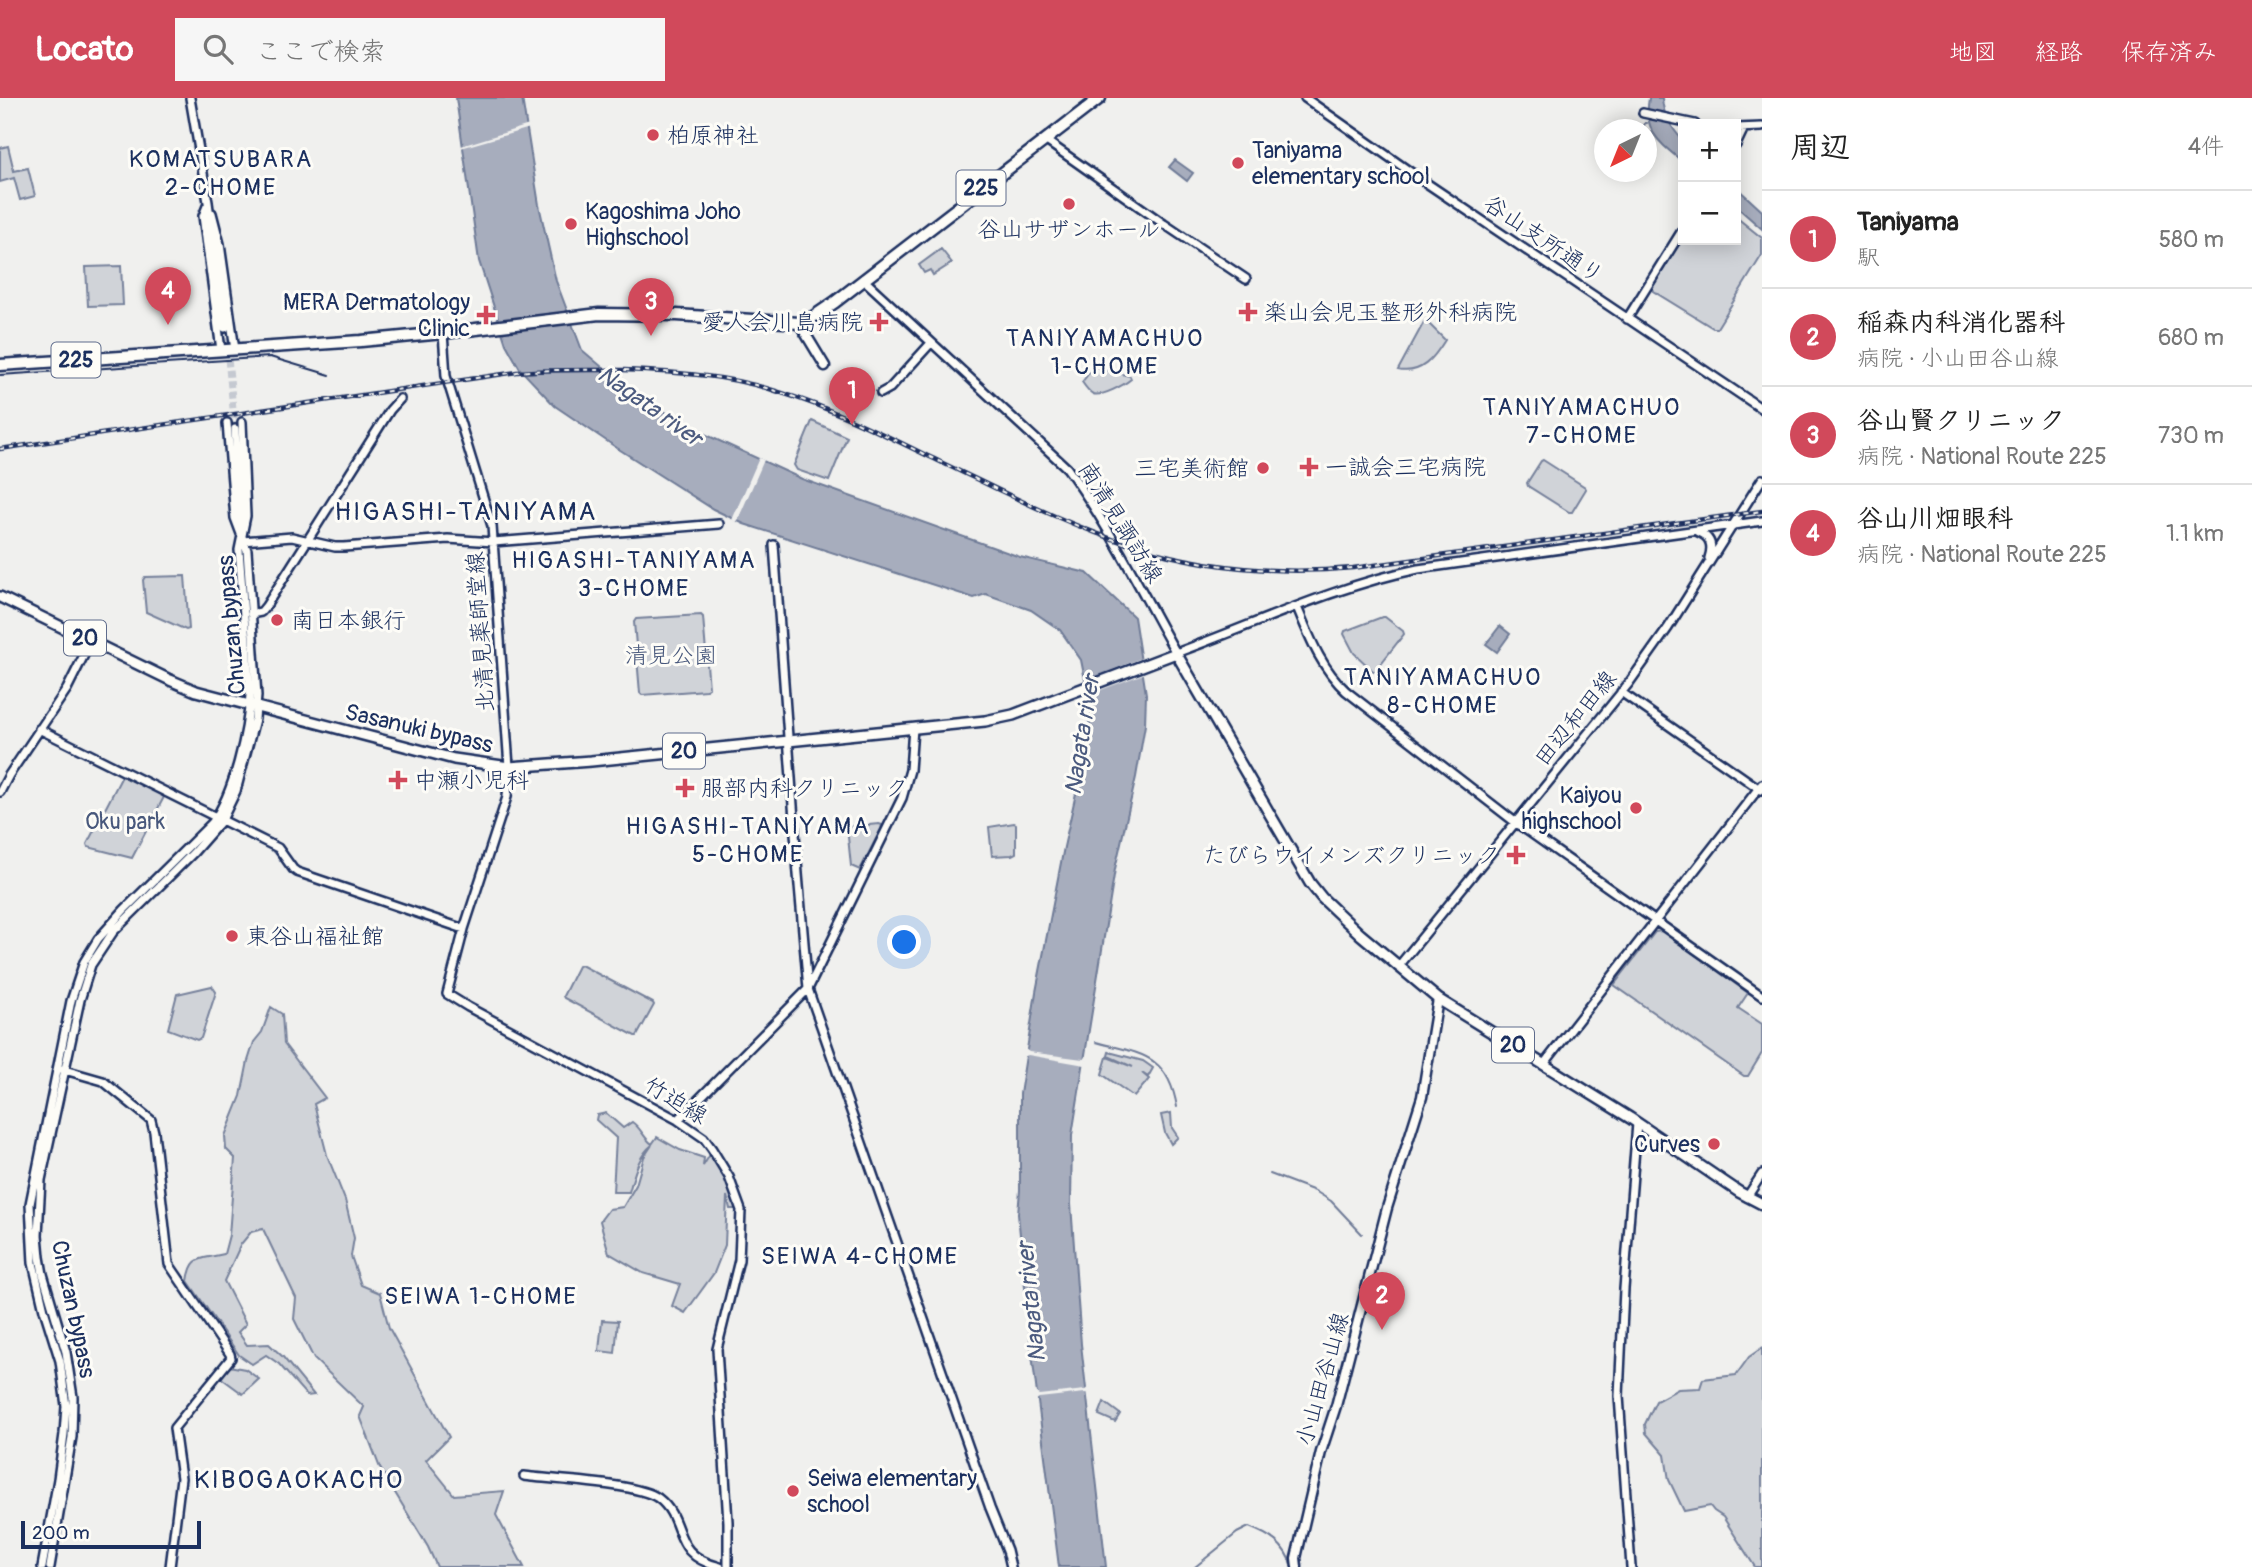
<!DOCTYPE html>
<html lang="ja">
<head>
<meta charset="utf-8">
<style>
  :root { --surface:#fff; --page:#f6f6f6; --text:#222; --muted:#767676; --line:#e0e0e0; --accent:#d1495b }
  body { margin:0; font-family:Pangolin,"Klee One",sans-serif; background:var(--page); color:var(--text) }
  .controls { position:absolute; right:21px; top:21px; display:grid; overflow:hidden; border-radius:0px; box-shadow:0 4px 18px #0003 }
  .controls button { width:63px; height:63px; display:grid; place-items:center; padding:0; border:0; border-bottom:2px solid var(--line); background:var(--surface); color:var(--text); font:35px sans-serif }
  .compass { position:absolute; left:1594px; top:21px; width:63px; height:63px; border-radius:50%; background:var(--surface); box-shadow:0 4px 18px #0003; rotate:223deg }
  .scale { position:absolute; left:21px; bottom:18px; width:180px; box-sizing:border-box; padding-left:7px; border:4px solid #1b2f5e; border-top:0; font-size:19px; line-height:24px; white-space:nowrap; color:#1b2f5e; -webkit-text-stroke:5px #fdfcf7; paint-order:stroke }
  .you { position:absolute; left:905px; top:845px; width:24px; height:24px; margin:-18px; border:5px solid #fff; border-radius:50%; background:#1a73e8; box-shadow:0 0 0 10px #1a73e833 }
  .badge { display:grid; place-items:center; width:46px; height:46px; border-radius:50%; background:var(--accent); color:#fff; font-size:23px; font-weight:700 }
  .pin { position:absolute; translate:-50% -58px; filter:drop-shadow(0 2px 4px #0008) }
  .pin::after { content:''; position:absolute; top:37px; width:24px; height:21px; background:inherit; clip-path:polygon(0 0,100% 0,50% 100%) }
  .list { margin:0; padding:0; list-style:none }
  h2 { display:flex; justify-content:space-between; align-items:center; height:91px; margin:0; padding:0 28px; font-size:30px }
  h2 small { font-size:23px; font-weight:400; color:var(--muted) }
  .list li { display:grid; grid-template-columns:46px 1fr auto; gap:21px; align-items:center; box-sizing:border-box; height:98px; padding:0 28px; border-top:2px solid var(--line) }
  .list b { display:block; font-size:26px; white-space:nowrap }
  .list p { margin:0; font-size:23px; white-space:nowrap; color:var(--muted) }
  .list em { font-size:23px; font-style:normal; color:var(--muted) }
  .icon { flex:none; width:38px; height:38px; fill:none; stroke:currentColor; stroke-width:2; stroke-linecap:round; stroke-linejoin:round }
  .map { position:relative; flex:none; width:1762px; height:1469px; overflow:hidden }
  header { display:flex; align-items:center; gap:42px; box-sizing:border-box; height:98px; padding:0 35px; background:var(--accent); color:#fff }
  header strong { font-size:33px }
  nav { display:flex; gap:38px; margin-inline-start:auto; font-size:24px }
  .search { width:490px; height:63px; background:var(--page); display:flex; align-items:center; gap:18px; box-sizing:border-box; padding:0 24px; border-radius:0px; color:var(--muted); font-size:26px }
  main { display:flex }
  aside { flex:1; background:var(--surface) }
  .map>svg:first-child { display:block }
</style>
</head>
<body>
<header>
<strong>Locato</strong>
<div class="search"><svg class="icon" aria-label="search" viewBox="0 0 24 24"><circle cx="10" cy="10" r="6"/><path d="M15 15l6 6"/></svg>ここで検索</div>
<nav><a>地図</a><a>経路</a><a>保存済み</a></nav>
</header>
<main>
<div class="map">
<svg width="1762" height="1469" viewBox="0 0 1762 1469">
  <rect width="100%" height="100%" fill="#f0f0ee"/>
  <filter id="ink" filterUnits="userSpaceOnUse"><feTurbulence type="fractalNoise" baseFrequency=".0143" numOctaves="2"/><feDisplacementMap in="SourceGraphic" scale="14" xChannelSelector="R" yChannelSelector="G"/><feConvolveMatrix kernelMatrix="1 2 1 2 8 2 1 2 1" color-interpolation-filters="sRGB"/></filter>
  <g filter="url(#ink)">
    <!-- green -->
    <path fill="#d0d3d8" stroke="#76819b" stroke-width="2" d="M8,48l6,25 14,-3 7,28 -15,4 -6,-22 -14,4v-34z
      M1736,119l26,21v17l-45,73h-4l-60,-37 -1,-3 31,-51v3h53z
      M941,151l11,14 -19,12 -3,-5 -6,3 -5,-8z
      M121,168l2,39 -35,1 -2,-39z
      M1424,224h3l18,18c-11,18 -24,35 -47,30z
      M1094,269l36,9 1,3c-7,6 -29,18 -38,15 -4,-2 -9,-9 -11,-12z
      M812,323l35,16 -18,44 -32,-11 -3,-5z
      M1543,362l42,27 1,2 -14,23h-3l-41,-26 -1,-3 14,-22z
      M185,478l4,53 -3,1 -40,-18 -3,-32 2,-3z
      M701,517l2,2 6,71 -3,2 -64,5 -2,-2 -6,-71 2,-3z
      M1382,519h3l18,14 1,3 -29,37h-2l-19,-18 -10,-19 1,-3z
      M124,677l39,20 1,2 -32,61 -44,-11 -1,-3 35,-68z
      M1014,725l2,1v29l-4,2 -20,1 -3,-29z
      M879,726l3,1 -1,4 -21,41 -9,-4 -4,-39z
      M1662,833l86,62 -10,15 24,16v29l-14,23h-4l-130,-91 41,-53z
      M581,867l72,38 1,2 -17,31h-2l-71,-38 -1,-2 15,-30z
      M212,888l4,6 -15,46 -4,2 -29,-11 9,-35z
      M271,909l11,7 2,30 41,54 -11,6 13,51 18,45 9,38 -3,18 10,29 19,8 9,35 60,109 -23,23 28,35 50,-4 -8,24 28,52h-87l-9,-20 -48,-79 -20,-52 4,-9 -50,-48 -20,-40 2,-21 -33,-69 -12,3 -10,12 -17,37 22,43 -8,8 9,13 22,-1 14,13 31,38 -7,1 -28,-32 -13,-9 -14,9 -13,-9 -51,-74c4,-27 13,-21 36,-27l5,-19 6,-77 -9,-9 -1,-13 16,-40 7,-35 6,-19 8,-10z
      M1109,954l34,9 10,7 -5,9 -6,-4 7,6 -15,18 -32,-23 5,-17 26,10 -25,-11z
      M606,1015l17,15 9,-6c9,6 11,15 20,22l5,-7 23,13 24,8 -1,8 8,-13 16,28 9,28h-6l-3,-13 -2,49 -11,28 -29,40 -13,-7 8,-22 -37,-11 -34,-20 -9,-32 9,-12 14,-2 13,-22 8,-28 8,-12c-14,11 -18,30 -23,47h-16l3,-54 -20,-18 1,-5z
      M1171,1015l1,15 6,9 -7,7 -6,-11 -4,-18z
      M602,1222l16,1 -3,32 -16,-2z
      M1762,1250v219h-7l-32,-50 -9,-6 -4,-5 -26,5 -15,-31 -4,-25 -19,-22 -1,-9 11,-23 22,-12 22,-1 3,-9 33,-4 13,-18z
      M229,1268l16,3 14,10 -16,15 -23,-17z
      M1104,1304l16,12 -5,8 -16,-7z"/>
    <!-- water -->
    <path fill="#a7adbd" stroke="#6f7b97" stroke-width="2" d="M456,0h66l17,107 17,76 26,69 40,34 65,42 115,53 218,78 67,16 47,44 12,77 -1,31 -9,52 -21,92 -43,266 -1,69 10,140 25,223h-47l-29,-228 -12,-125 2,-24v-96l16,-102 28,-145 25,-112 1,-31 -9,-44 -21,-30 -29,-20 -45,-16 -12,4 -230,-74 -31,-15 -96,-61 -62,-42 -35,-37 -14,-25 -27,-83z
      M1649,0h13c1,18 10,30 21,43v21c-24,-20 -40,-30 -34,-64z
      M1175,62l18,13 -6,8 -18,-14z
      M1736,89l26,24v18l-26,-23z
      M1500,528l10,8 -13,18 -11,-8z"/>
    <!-- pier -->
    <path fill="#f0f0ee" d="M529,27l1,3 -69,20v-2z
      M759,360l5,2 -27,62 -5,-2z
      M1144,559l2,16 -61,23 -3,-14z
      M1024,950l5,4 54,7 4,-2 -2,8 -57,-10 -4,2z
      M1089,1289l1,8 -5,-2 -46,5 -4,3v-9l4,3 46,-5z"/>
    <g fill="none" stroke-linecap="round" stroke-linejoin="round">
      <!-- stream -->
      <path stroke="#6f7b97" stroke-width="2" d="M1642,32l3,-7h2
        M1096,944c45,12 72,12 81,65
        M1270,1076l45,17 16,10 31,33
        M1195,1469l42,-34 12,-6c21,8 36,17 43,40"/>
      <!-- tertiary-tunnel -->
      <path stroke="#c5c9d1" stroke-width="7" stroke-dasharray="7 3.5" stroke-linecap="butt" d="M225,230l10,101"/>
      <!-- tertiary casing -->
      <g stroke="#1b2f5e" stroke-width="12">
        <path id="tertiary" d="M190,0l18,104 17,126
          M1305,0l114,80 343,231
          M1643,15l52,11
          M1736,30l26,-1
          M1045,42l119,84 82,55
          M1736,47l8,-17
          M207,108l-4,10 18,134
          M212,115l8,31 15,106
          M863,181l204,189c42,57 74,123 109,185 80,-29 159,-67 242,-84l344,-48
          M1627,221l56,-90
          M443,235l3,43 46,150 17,241 -2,30 -43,132 -17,65 21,13 210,113 26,18 8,11 17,28 12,33 -2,50 -22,89 11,173v45
          M881,295l9,-5 41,-45
          M235,331l6,100
          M1698,434c13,5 15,14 11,26
          M242,443l50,-4 43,10h9l104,-8 46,3 225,-18
          M774,447l24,329 10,115 182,519 17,42 4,17
          M1297,509c13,31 24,61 49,84l169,131 247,174
          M251,516l10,-2 5,-6 124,-196 10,-11
          M1621,594l140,98
          M39,631l239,119 15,21 4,3 167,57
          M0,694l9,-17 58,-86 24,-48
          M1398,869l231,-284 39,-55 94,-149
          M1544,966l218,-280
          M61,971l42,12 48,39 3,12 15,132 61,90 1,4 -57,70 7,50 -11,89
          M678,1022l130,-131 94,-191 8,-28 3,-42
          M1747,1099l15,-23
          M524,1378c29,4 113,7 134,22 30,23 10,56 62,69
          M42,1469l16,-88 6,-45 2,-28 -6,-45 -16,-51 -11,-47 -3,-59 41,-203 13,-39 14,-23 26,-29 88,-87c22,-29 36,-92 38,-128l-11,-145 7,-34 -4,-94
          M50,1469l22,-130 1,-40 -7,-45 -23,-78 -3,-17 -2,-22 3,-55 39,-180 11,-35 22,-33 80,-79 29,-33 14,-29 19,-72 2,-23 -10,-146 -12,-32 -8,-95
          M1631,1469l-12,-171 5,-107 13,-166"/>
      </g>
      <!-- secondary casing -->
      <g stroke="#1b2f5e" stroke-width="13">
        <path id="secondary" d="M799,225l26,43
          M1297,1469l-1,-9 25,-106 15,-46 51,-198 35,-111 16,-98"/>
      </g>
      <!-- primary casing -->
      <g stroke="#1b2f5e" stroke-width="14">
        <path id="primary" d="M0,499l170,83 26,11 258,68 55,8 82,-6 394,-40 28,-6 163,-62 134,230 12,15 38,36 78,65 192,119 109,74 23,12"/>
      </g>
      <!-- trunk casing -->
      <g stroke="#1b2f5e" stroke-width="15">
        <path id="trunk" d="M0,267l361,-24 82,-8 156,-19 78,1 122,8 14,-6 22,-15 265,-204"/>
      </g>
      <!-- tertiary -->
      <use href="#tertiary" stroke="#fdfcf7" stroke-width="7"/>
      <!-- secondary -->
      <use href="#secondary" stroke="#fdfcf7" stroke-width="8"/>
      <!-- primary -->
      <use href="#primary" stroke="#fdfcf7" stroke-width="9"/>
      <!-- trunk -->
      <use href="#trunk" stroke="#fdfcf7" stroke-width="10"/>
      <!-- tram -->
      <path stroke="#1b2f5e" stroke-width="2" d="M0,277l270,-18 60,18"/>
      <!-- rail casing -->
      <g stroke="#1b2f5e" stroke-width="4.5">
        <path id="rail" d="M0,351l517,-77c35,-3 70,-2 106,-2 53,2 105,5 156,22 52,16 102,41 151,65 66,31 133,67 203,89 71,22 145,29 220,22l409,-57"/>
      </g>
      <!-- rail -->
      <use href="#rail" stroke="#fdfcf7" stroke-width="2" stroke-dasharray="5" stroke-linecap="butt"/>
    </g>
  </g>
  <!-- markers -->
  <g fill="#d1495b" stroke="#fdfcf7" stroke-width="2.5">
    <circle cx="653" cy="37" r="7"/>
    <circle cx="1238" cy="65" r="7"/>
    <circle cx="1069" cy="106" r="7"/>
    <circle cx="571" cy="126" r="7"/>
    <path d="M1244.5 203.5h7v7h7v7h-7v7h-7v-7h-7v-7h7z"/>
    <path d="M482.5 206.5h7v7h7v7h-7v7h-7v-7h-7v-7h7z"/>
    <path d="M875.5 213.5h7v7h7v7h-7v7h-7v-7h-7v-7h7z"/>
    <path d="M1305.5 358.5h7v7h7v7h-7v7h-7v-7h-7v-7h7z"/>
    <circle cx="1263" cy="370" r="7"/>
    <circle cx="277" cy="522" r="7"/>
    <path d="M394.5 671.5h7v7h7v7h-7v7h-7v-7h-7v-7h7z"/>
    <path d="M681.5 679.5h7v7h7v7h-7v7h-7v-7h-7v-7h7z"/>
    <circle cx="1636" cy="710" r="7"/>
    <path d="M1512.5 746.5h7v7h7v7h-7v7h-7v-7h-7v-7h7z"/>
    <circle cx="232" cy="838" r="7"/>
    <circle cx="1714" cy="1046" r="7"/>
    <circle cx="793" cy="1393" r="7"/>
  </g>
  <g text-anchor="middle" stroke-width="6" stroke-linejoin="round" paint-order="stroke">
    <!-- shield labels -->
    <g fill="#fdfcf7" stroke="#5f6c8c" stroke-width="2">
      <rect x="956.5" y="72.5" width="49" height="35" rx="5"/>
      <rect x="51.5" y="244.5" width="49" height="35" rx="5"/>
      <rect x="64" y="522.5" width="42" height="35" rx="5"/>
      <rect x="663" y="635.5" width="42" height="35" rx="5"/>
      <rect x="1492" y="929.5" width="42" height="35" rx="5"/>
    </g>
    <g font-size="21" font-weight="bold" fill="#1b2f5e">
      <text x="981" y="97">225</text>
      <text x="76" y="269">225</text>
      <text x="85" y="547">20</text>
      <text x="684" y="660">20</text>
      <text x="1513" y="954">20</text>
    </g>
    <!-- poi labels -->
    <g font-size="23" fill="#1b2f5e" stroke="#fdfcf7" text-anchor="start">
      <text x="667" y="45">柏原神社</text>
      <text x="1252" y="60">Taniyama<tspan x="1252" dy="26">elementary school</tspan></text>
      <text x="585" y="121">Kagoshima Joho<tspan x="585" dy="26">Highschool</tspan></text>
      <text x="1069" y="139" text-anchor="middle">谷山サザンホール</text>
      <text x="470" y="212" text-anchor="end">MERA Dermatology<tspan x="470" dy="26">Clinic</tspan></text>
      <text x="1264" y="222">楽山会児玉整形外科病院</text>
      <text x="863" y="232" text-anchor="end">愛人会川島病院</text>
      <text x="1325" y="377">一誠会三宅病院</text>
      <text x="1249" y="378" text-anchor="end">三宅美術館</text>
      <text x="291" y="530">南日本銀行</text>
      <text x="414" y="690">中瀬小児科</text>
      <text x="701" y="698">服部内科クリニック</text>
      <text x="1622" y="705" text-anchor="end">Kaiyou<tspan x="1622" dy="26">highschool</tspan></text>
      <text x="1500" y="765" text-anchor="end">たびらウイメンズクリニック</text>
      <text x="246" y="846">東谷山福祉館</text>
      <text x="1700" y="1054" text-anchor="end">Curves</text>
      <text x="807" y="1388">Seiwa elementary<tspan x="807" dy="26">school</tspan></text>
    </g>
    <!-- street labels -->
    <g font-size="23" fill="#1b2f5e" stroke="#fdfcf7">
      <text transform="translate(1544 141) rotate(34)" y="8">谷山支所通り</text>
      <text transform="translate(1121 424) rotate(58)" y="8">南清見諏訪線</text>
      <text transform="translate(231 527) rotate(-95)" y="8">Chuzan bypass</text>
      <text transform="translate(480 534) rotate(-94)" y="8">北清見薬師堂線</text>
      <text transform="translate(1575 620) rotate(-51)" y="8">田辺和田線</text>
      <text transform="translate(419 630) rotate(13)" y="8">Sasanuki bypass</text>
      <text transform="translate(676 1002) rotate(31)" y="8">竹迫線</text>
      <text transform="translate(74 1211) rotate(78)" y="8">Chuzan bypass</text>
      <text transform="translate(1322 1281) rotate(-74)" y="8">小山田谷山線</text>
    </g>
    <!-- park labels -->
    <g font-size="23" fill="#48587c" stroke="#fdfcf7">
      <text x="671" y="565">清見公園</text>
      <text x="125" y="731">Oku park</text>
    </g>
    <!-- neighbourhood labels -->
    <g font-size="24" letter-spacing="2" fill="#1b2f5e" stroke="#fdfcf7">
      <text x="221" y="69">KOMATSUBARA<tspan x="221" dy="28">2-CHOME</tspan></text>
      <text x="1105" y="248">TANIYAMACHUO<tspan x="1105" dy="28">1-CHOME</tspan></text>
      <text x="1582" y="317">TANIYAMACHUO<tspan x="1582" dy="28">7-CHOME</tspan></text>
      <text x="634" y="470">HIGASHI-TANIYAMA<tspan x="634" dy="28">3-CHOME</tspan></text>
      <text x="1443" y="587">TANIYAMACHUO<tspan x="1443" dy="28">8-CHOME</tspan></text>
      <text x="748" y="736">HIGASHI-TANIYAMA<tspan x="748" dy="28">5-CHOME</tspan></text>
      <text x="860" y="1166">SEIWA 4-CHOME</text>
      <text x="481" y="1206">SEIWA 1-CHOME</text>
    </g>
    <!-- water labels -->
    <g font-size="24" font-style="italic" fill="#4c5b7f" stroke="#fdfcf7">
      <text transform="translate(650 308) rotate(35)" y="8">Nagata river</text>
      <text transform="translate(1082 637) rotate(-81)" y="8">Nagata river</text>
      <text transform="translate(1031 1204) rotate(-96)" y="8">Nagata river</text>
    </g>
    <!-- quarter labels -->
    <g font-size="26" letter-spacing="2" fill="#1b2f5e" stroke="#fdfcf7">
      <text x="466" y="422">HIGASHI-TANIYAMA</text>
      <text x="299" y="1390">KIBOGAOKACHO</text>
    </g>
  </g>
</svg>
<div class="controls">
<button>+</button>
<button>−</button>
</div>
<svg class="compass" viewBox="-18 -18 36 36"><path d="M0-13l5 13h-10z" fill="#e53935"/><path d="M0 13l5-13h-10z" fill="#767676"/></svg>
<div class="scale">200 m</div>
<div class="you"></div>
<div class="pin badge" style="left:852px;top:327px">1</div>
<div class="pin badge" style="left:1382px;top:1232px">2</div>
<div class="pin badge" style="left:651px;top:238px">3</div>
<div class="pin badge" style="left:168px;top:227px">4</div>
</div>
<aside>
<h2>周辺<small>4件</small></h2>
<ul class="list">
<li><span class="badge">1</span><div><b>Taniyama</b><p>駅</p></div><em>580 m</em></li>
<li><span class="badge">2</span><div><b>稲森内科消化器科</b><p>病院 · 小山田谷山線</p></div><em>680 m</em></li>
<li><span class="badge">3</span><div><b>谷山賢クリニック</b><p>病院 · National Route 225</p></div><em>730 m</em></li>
<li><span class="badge">4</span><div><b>谷山川畑眼科</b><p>病院 · National Route 225</p></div><em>1.1 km</em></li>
</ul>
</aside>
</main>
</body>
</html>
